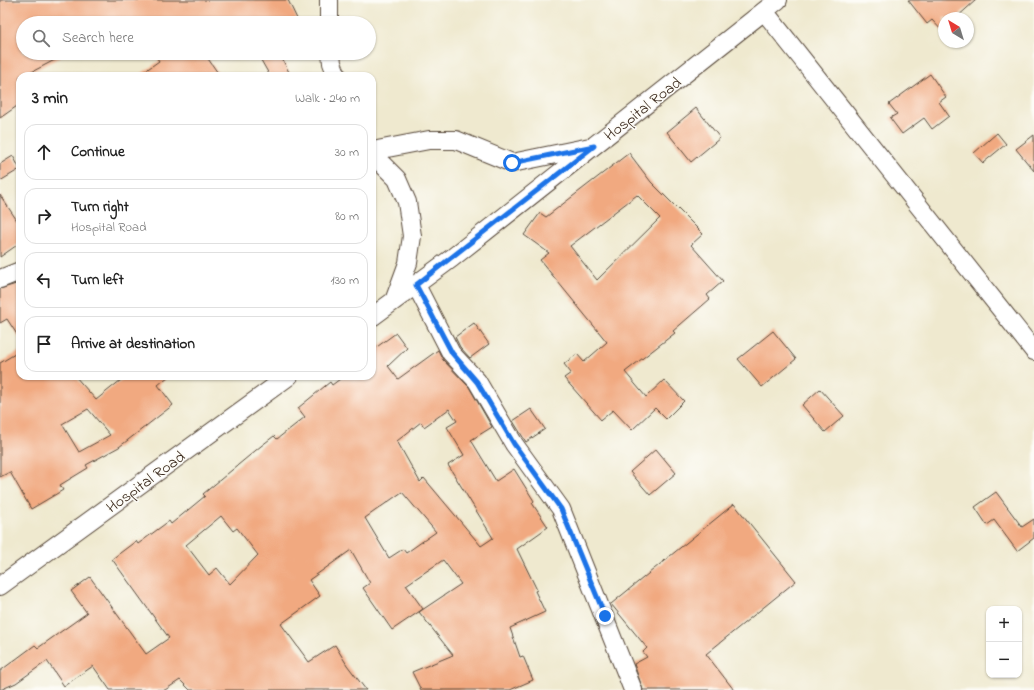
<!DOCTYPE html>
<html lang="en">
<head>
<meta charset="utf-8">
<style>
  :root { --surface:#fff; --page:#f2f2f2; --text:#222; --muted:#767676; --line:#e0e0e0 }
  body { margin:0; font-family:"Indie Flower",sans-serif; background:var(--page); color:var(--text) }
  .controls { position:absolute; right:12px; bottom:12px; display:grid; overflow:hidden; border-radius:8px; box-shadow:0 1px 3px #0004 }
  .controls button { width:36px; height:36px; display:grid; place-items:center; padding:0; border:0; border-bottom:1px solid var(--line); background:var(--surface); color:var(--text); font:20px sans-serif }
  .compass { position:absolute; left:938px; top:12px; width:36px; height:36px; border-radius:50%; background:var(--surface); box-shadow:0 1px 3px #0004; rotate:322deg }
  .stop { position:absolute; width:12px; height:12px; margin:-9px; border:3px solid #1a73e8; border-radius:50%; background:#fff }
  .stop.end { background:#1a73e8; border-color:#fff; box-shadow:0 1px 4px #0008 }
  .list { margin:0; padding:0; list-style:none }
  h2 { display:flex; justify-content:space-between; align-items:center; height:52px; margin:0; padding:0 16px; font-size:17px }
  h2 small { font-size:13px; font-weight:400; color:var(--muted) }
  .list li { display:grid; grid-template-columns:26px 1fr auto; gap:12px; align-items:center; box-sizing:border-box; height:56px; margin:0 8px 8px; padding:0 8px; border:1px solid var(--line); border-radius:12px }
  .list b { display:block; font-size:15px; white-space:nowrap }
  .list p { margin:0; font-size:13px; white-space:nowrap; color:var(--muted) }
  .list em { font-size:13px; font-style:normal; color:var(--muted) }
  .icon { flex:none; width:22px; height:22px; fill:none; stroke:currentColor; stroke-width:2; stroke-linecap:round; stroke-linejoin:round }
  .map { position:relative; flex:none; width:1034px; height:690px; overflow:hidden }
  .search { position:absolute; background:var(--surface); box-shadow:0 1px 3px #0004; left:16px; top:16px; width:360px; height:44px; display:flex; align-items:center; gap:10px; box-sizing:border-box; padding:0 14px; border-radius:22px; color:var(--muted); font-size:15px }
  .panel { position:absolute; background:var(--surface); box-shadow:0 1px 3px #0004; left:16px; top:72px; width:360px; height:308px; border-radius:12px }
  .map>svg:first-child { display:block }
</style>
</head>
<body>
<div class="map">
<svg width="1034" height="690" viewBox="0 0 1034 690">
  <rect width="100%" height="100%" fill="#fdfcf7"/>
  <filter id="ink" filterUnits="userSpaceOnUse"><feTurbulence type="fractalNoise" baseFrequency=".025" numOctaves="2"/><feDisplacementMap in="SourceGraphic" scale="8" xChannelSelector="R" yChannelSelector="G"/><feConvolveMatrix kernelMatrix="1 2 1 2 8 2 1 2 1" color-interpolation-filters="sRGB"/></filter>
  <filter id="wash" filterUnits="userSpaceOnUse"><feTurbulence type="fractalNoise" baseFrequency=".012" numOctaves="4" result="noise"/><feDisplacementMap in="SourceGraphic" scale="16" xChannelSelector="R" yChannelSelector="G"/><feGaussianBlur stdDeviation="0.9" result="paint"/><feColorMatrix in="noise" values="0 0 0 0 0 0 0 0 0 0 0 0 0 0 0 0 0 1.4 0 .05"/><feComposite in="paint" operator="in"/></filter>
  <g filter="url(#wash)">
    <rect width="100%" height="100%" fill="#efe9cf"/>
    <g id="blocks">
      <!-- building -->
      <path fill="#f1a980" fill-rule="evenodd" d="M0,0h288l11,23h-276v30h45l-44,23h-4v28l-20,14z
        M908,0h68l-20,18h-12v15l-12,-13 -5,4z
        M154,53h50l16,23h-82l21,-15z
        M257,53h22l12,23h-21z
        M930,74l16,23 -7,5 10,14 -17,13 -8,-11 -22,16 -12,-16 7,-4 -8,-10z
        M696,108l24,30 -29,24 -24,-30z
        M997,133l9,11 -23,19 -9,-10z
        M1034,135v36l-18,-22z
        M629,153l22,29 52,52 -12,11 32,36 -16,14 3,4 -37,32 2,2 -50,39 21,25 18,-17 20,21 -18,18 -11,-11 -23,22 -19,-20 -12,10 -37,-42 7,-5 -7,-9 13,-10 7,8 23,-20 -67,-82 9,-7 -25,-18 16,-22 6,4zM637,195l23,23 -63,62 -27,-34z
        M13,156l7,13 -20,12v-17z
        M0,195l20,30v18l-20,14z
        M16,284l4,6v49l-13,-20 -7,4v-34z
        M474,323l15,21 -19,14 -10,-11 -5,-10z
        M773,331l23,28 -34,28 -24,-28z
        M396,333l11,15 -19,18 10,13 40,-29 5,10 26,27 23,40 -21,13 25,41 18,-12 20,32 -2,2 16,24 -31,22 20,41 -2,1 10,21 -35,16 10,29 3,-1 10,24 -23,10h-89l-9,-18 41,-17 -34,-43 42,-28 -18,-24 -37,25 17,24 -31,21 -29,-42 7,-5 -19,-33 -42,30 11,16 -39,28 28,38 26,-17 12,20 19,25h-176l-10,-10 -15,10h-55l-17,-24 -29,20 -17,-25 -31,22 -16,7v-19l35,-26 3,3 49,-35 -16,-22 19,-14 56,77 23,-16 -57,-79 24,-18 2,3 31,-23 2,3 34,-28 -2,-2 58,-48 13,-10 3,3 28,-22 -7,-9 32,-26 2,3 12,-9h28v-29l2,2zM449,409l8,12 -10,6 17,28 -16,10 45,73 -12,8 -57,-68 -4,4 -23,-41 24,-19 3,5zM402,492l34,40 -30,21 -3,-4 -14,9 -24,-40zM221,516l12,15 4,-3 21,27 -28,29 -13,-16 -8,7 -23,-30z
        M20,351v25h55l21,24 30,-24h43l-11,9 15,20 -54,42 -33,18 2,3 -28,17 3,5 -32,19 -21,-37 -10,5v-114zM88,409l22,26 -31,17 -17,-28z
        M820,389l24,27 -19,16 -23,-27z
        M531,409l14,20 -19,13 -13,-21z
        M656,449l20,24 -26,22 -20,-23z
        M996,492l26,35 12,-8v19l-17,13 -23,-31 -7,5 -12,-18z
        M734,504l62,77 -90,73 28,36h-91l-9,-26 13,-7 -4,-5 4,-4 -36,-44z"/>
    </g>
  </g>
  <g filter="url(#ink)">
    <use href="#blocks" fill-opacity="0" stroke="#564739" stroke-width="1"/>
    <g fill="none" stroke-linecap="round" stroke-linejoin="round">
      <!-- street casing -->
      <g stroke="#564739" stroke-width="20">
        <path id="street" d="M764,11l270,340
          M329,23v-23
          M331,53l1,10 5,13
          M372,151l57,-11h27l56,23 78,-16
          M372,154l25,25 10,23 5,34 -4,27 -14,38
          M0,279l20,-8
          M416,285l35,68 26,28 37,63 47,65 72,181
          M372,317l80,-59 326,-258
          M0,586l289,-210"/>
      </g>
      <!-- street -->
      <use href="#street" stroke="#fff" stroke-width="18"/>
    </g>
  </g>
  <g fill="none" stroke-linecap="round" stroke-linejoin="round" filter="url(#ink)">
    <!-- route -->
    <path stroke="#1a73e8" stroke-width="5" d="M512,163l82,-17 -178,139 36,68 25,29 37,62 47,65 44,107"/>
  </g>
  <g text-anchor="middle" stroke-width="3" stroke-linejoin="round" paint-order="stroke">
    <!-- street labels -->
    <g font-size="16" fill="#3b2a1e" stroke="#fdfcf7">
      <text transform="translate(642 108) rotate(-38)" y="6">Hospital Road</text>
      <text transform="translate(145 481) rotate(-36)" y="6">Hospital Road</text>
    </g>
  </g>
</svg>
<div class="controls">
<button>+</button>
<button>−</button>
</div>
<svg class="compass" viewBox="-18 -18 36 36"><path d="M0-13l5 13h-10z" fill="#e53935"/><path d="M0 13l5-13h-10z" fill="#767676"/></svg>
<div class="stop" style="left:512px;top:163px"></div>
<div class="stop end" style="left:605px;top:616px"></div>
<div class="search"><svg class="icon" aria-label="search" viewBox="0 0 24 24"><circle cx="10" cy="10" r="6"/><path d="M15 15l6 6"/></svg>Search here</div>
<section class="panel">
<h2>3 min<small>Walk · 240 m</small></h2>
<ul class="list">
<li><svg class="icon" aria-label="ahead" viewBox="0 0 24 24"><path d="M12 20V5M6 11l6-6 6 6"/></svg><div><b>Continue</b></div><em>30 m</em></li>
<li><svg class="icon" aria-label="right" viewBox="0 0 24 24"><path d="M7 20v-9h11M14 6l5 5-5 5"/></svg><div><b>Turn right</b><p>Hospital Road</p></div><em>80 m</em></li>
<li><svg class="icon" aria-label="left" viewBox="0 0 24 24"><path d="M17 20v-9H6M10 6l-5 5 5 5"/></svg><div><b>Turn left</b></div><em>130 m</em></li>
<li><svg class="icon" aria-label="arrive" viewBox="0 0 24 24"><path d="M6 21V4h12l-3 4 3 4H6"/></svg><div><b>Arrive at destination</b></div></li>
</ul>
</section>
</div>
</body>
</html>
